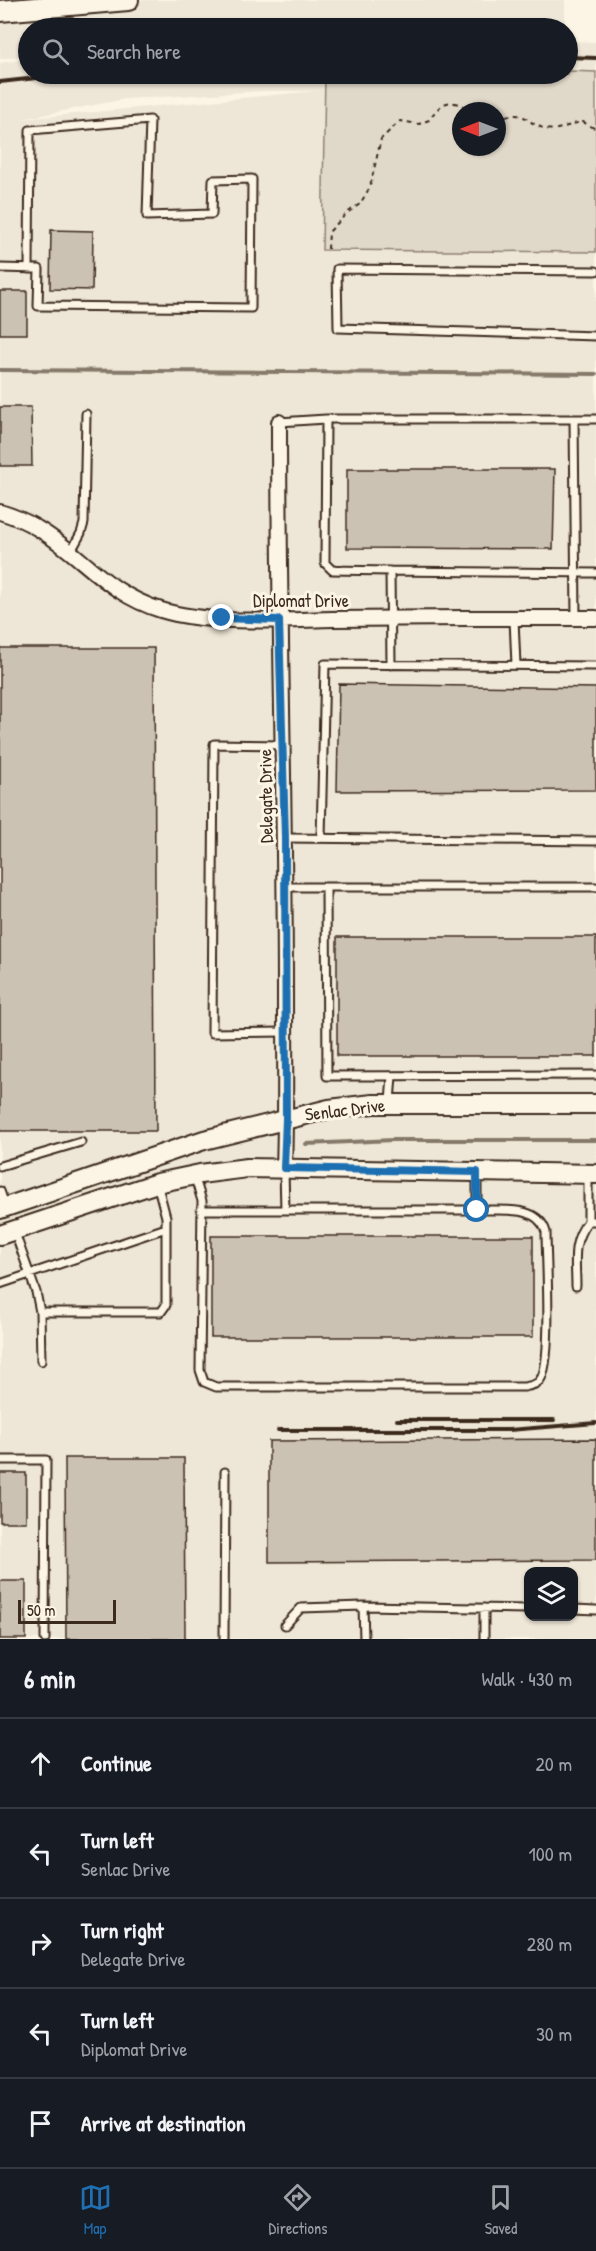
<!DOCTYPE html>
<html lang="en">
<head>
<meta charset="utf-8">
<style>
  :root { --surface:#171b24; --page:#242831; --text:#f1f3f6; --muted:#9ea1a6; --line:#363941; --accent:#1f6fb2 }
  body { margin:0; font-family:"Patrick Hand",sans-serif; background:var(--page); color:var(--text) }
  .controls { position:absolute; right:18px; bottom:18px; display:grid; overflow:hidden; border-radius:12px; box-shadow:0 2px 4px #0004 }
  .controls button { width:54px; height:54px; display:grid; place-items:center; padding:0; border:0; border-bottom:2px solid var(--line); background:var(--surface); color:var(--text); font:30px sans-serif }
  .compass { position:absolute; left:452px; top:102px; width:54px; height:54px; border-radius:50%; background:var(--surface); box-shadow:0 2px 4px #0004; rotate:270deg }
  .scale { position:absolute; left:18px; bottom:15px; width:98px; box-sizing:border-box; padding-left:6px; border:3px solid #3b2a1e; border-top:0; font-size:16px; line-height:21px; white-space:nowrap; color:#3b2a1e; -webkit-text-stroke:4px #fcf5e5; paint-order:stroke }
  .stop { position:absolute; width:18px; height:18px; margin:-14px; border:4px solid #1f6fb2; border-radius:50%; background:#fff }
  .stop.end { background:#1f6fb2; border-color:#fff; box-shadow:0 2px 6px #0008 }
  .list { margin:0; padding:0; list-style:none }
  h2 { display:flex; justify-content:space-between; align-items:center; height:78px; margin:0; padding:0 24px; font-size:26px }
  h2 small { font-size:20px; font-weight:400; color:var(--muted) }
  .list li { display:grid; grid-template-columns:39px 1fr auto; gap:18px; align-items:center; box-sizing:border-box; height:90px; padding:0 24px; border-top:2px solid var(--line) }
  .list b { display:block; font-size:22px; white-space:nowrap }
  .list p { margin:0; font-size:20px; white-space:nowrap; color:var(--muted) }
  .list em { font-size:20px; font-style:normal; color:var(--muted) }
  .icon { flex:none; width:33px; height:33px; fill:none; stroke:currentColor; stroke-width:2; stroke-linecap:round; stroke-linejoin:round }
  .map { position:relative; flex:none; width:596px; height:1639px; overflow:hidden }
  .search { position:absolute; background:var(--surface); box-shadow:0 2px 4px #0004; left:18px; right:18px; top:18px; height:66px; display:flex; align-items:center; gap:15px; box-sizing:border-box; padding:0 21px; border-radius:33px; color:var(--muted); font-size:22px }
  .sheet { height:528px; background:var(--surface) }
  nav { display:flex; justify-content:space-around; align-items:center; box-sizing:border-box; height:84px; border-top:2px solid var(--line); background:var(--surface); font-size:16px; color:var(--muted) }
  nav a { display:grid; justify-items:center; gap:3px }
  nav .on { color:var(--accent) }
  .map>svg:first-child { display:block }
</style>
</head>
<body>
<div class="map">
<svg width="596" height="1639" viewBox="0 0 596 1639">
  <rect width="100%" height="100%" fill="#fcf5e5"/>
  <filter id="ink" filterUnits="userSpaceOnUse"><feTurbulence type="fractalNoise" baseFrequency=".0167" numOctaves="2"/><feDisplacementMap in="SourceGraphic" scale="12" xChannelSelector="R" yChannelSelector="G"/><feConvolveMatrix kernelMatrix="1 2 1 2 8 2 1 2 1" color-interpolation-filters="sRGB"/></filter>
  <g filter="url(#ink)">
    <!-- built -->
    <path fill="#eee6d6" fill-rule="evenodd" d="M0,0h565v28h-537v27l-28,4z
      M568,41l28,1v1597h-596v-1576l28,-4v15h540zM265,91h51l-294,28 103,-20zM461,111h36v36h-36zM528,1572h46v44h-46z"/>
    <!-- green -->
    <path fill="#e0d8c8" stroke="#8e8173" stroke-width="1.5" fill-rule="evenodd" d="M568,71l28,1v180l-274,-2 3,-176h243zM461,111h36v36h-36z"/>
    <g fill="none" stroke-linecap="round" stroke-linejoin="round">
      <!-- stream -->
      <path stroke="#85796b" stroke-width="4" d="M0,370l596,4
        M306,1144l87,-4h203"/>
    </g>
    <!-- building -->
    <path fill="#ccc2b3" stroke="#3b2a1e" stroke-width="1.5" d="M51,230l42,1 -1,59 -42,-1z
      M0,291h27v43h-27z
      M0,407h31l1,59h-32z
      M347,469h208l-2,80 -206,-1z
      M0,648h154l2,483h-156z
      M339,684l257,4v102l-259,1z
      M337,937h259v119h-259z
      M211,1236h322v101h-322z
      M596,1439v121l-327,2v-121z
      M65,1458h119l1,181h-119z
      M0,1473h26v49h-26z
      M0,1581h26v58h-26z"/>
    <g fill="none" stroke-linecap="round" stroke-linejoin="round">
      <!-- service casing -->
      <g stroke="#3b2a1e" stroke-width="11">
        <path id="service" d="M0,268l39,1 -1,37 213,2 1,-129 -39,1 -1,34 -65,2 3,-96 -120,10 -1,139
          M596,271l-259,-2 1,59 258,8
          M279,422l47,-3
          M70,553l11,-20 3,-10 2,-109
          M390,571l-58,-1 -7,-7 1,-144h248
          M576,618l-2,-199h22
          M514,619l2,46
          M391,665l-1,-94 206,2
          M283,745l-69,-1 -2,289 73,-1
          M285,838l311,3
          M321,838l4,-174 271,2
          M285,887h311
          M326,887l1,189 269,-1
          M390,1102l2,-26
          M0,1166l81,-24
          M284,1170l1,40
          M194,1175l8,26 -2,169 4,12 12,5h308c5,-1 13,-2 16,-7 13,-16 6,-122 6,-148 -8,-28 -45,-21 -69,-22v-38
          M588,1175v46h8
          M0,1191l5,14
          M201,1210h276
          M15,1233l21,59 4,20h121l5,-7v-88l-9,-34
          M0,1284l166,-56
          M576,1286c0,-26 -5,-43 12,-65
          M40,1312l1,49
          M0,1460h46l-1,179
          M574,1609l22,1
          M285,1625l16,-17 62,-2
          M224,1639l1,-167
          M364,1639l-1,-33 165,3
          M484,1639v-31"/>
      </g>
      <!-- minor casing -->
      <g stroke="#3b2a1e" stroke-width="18">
        <path id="minor" d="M279,422c0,191 6,382 6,573 0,58 1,115 -1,173
          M0,512c13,4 26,9 37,16 46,27 70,66 124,82 49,15 120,10 172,9 88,-1 175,-1 263,-1"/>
      </g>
      <!-- tertiary casing -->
      <g stroke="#3b2a1e" stroke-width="22">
        <path id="tertiary" d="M0,1209l204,-69 125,-31 44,-5h223
          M0,1235l157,-52 43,-9 47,-6 349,6"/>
      </g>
      <!-- secondary casing -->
      <g stroke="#3b2a1e" stroke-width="24">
        <path id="secondary" d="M0,11l128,-11"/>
      </g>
      <!-- path -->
      <path stroke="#3b2a1e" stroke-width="2" stroke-dasharray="4.5 4.5" stroke-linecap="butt" d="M497,118c33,-9 25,4 49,11 12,3 25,-6 37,-7l13,7
        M328,249l1,-17 18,-19 13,-9 10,-17 11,-48 19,-18 19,3 10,-4c14,-21 22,-22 43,-9"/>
      <!-- service -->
      <use href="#service" stroke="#fcf5e5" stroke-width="7"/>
      <!-- minor -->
      <use href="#minor" stroke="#fcf5e5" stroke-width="14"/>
      <!-- tertiary -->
      <use href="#tertiary" stroke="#fcf5e5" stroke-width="18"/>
      <!-- secondary -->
      <use href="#secondary" stroke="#fcf5e5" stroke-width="20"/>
      <!-- rail -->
      <path stroke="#3b2a1e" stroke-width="4" d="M568,57l28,1
        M0,82l73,-8
        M397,1420h157
        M278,1430h231l87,-7"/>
    </g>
  </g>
  <g fill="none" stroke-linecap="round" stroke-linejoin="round" filter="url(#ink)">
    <!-- route -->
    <path stroke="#1f6fb2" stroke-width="8" d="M222,618l57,2 6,218 1,281 -2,49 193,4v38"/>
  </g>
  <g text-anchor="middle" stroke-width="6" stroke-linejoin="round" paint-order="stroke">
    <!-- street labels -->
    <g font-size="18" fill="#3b2a1e" stroke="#fcf5e5">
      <text x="301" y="607">Diplomat Drive</text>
      <text transform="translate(266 796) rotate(-91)" y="6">Delegate Drive</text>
      <text transform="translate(345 1110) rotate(-7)" y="6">Senlac Drive</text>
    </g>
  </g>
</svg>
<div class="controls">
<button><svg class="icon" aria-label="layers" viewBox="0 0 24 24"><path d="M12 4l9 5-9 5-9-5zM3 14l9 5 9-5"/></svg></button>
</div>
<svg class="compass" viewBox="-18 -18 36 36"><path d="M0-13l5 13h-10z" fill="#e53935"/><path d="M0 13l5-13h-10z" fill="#9ea1a6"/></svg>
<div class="scale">50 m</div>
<div class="stop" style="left:477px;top:1210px"></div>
<div class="stop end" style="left:222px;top:618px"></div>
<div class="search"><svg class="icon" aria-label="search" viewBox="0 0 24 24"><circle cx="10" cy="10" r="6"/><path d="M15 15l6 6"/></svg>Search here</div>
</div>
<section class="sheet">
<h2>6 min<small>Walk · 430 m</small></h2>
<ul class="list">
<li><svg class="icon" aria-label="ahead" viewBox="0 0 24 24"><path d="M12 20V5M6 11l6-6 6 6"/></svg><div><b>Continue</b></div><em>20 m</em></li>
<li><svg class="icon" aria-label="left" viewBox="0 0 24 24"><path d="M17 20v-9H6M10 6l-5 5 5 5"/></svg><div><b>Turn left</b><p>Senlac Drive</p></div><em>100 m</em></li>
<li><svg class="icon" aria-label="right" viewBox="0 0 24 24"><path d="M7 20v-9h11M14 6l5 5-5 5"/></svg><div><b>Turn right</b><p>Delegate Drive</p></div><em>280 m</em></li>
<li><svg class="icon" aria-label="left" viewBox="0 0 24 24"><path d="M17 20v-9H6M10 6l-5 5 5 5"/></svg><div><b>Turn left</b><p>Diplomat Drive</p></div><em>30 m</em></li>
<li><svg class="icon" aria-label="arrive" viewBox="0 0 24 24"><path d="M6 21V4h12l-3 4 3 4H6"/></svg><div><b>Arrive at destination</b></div></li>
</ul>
</section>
<nav>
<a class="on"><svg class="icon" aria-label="map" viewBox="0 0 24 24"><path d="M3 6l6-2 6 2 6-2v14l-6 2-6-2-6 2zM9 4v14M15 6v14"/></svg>Map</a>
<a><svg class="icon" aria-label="directions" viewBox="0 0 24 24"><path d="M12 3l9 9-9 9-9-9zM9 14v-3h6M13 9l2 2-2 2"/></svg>Directions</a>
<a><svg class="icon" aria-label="saved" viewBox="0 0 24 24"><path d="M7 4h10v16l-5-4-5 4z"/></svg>Saved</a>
</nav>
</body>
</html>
